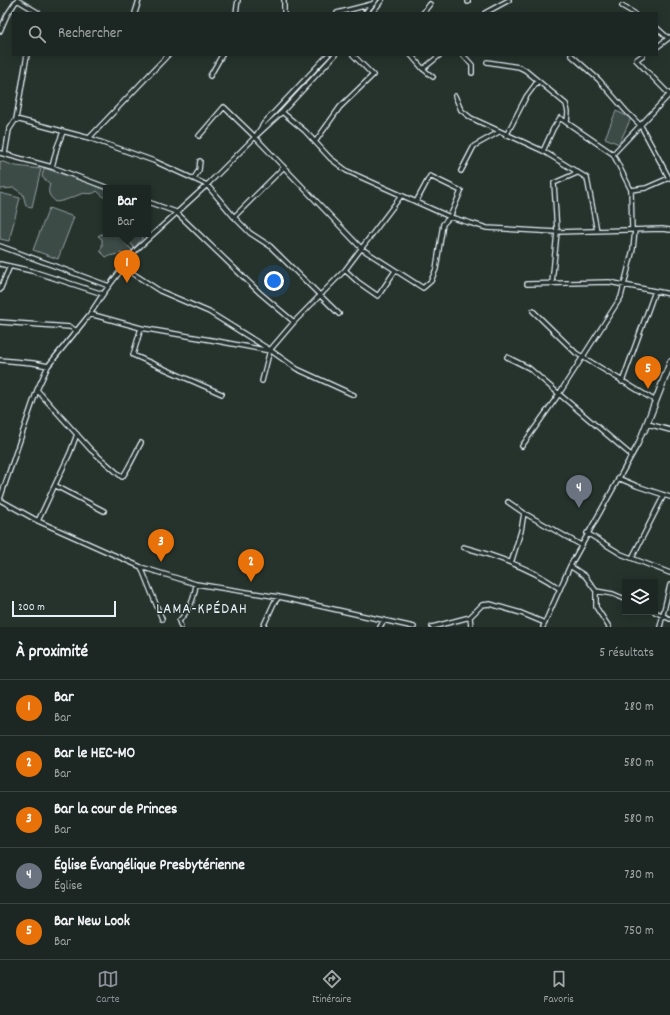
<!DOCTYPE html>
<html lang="fr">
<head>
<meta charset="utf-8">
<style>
  :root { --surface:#1c2622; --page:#29322f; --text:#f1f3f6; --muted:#a0a5a5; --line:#3a4340; --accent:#8c9099 }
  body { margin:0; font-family:Dekko,sans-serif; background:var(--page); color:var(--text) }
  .controls { position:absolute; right:12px; bottom:12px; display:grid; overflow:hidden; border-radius:0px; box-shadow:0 2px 10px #0003 }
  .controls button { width:36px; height:36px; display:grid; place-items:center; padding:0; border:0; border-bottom:1px solid var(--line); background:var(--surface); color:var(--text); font:20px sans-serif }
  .scale { position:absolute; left:12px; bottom:10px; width:104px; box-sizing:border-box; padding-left:4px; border:2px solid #e8f1f8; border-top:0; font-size:11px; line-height:14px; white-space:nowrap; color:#e8f1f8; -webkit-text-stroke:3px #26332d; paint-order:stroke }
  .you { position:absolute; left:274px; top:281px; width:14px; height:14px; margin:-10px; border:3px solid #fff; border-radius:50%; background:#1a73e8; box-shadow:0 0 0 6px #1a73e833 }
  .badge { display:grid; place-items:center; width:26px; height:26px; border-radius:50%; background:var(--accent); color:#fff; font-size:13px; font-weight:700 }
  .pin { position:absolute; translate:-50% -33px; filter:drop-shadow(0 1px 2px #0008) }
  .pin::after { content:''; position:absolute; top:21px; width:14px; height:12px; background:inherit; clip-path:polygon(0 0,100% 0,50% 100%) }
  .popup { position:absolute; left:103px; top:185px; width:48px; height:52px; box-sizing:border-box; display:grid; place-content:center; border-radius:0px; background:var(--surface); filter:drop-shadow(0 1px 3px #0005); font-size:13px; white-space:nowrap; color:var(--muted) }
  .popup b { font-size:15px; color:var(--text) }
  .popup::after { content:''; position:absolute; left:50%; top:100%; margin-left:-8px; border:8px solid transparent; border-top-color:var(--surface) }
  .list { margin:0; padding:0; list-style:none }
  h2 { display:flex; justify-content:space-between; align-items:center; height:52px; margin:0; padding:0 16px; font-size:17px }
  h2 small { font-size:13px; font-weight:400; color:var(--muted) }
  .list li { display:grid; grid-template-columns:26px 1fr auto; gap:12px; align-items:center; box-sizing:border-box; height:56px; padding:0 16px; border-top:1px solid var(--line) }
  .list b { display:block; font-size:15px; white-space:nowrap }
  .list p { margin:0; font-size:13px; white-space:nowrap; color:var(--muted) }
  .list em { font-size:13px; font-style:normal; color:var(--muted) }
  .icon { flex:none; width:22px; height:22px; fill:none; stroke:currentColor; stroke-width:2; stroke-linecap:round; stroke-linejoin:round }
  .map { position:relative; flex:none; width:670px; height:627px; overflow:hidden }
  .search { position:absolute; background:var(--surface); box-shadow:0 2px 10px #0003; left:12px; right:12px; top:12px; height:44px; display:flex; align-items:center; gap:10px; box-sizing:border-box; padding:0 14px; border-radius:0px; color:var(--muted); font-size:15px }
  .sheet { height:332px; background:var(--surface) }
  nav { display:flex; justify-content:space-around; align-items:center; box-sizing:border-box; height:56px; border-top:1px solid var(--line); background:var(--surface); font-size:11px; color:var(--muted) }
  nav a { display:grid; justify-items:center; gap:2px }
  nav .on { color:var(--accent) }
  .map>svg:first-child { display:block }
</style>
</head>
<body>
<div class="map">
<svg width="670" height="627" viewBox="0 0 670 627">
  <rect width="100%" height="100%" fill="#26332d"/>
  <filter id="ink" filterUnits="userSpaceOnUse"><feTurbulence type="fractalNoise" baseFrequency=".025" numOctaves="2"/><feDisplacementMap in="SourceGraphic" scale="8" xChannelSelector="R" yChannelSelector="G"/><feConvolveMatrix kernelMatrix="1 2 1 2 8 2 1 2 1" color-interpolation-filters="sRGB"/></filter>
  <g filter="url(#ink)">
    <!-- green -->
    <path fill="#3e4b47" stroke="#939ea0" d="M616,111l15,7 -12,26 -14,-6z
      M0,161l16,5 25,3 -9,38 -6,-1 -3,-12 -9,-6 -14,1z
      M44,168l62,21v10l-9,-8c-6,5 -10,1 -16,3 -9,3 -15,7 -25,8 -7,-6 -9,-9 -6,-18l-8,-7z
      M0,193l20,5 -11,43 -9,-2z
      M49,208l25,9 -16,42 -25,-9z
      M106,232v2h11l8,4 1,6 6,6 -6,6 -5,-3 -15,4 -6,-6 2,-4v-8l-4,-3 3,-2 4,1z
      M129,234h15l-2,5 -8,9 -4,-6z"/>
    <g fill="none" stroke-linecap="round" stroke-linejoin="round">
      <!-- street casing -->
      <g stroke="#e8f1f8" stroke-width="6">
        <path id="street" d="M17,0l22,13
          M284,0v13
          M468,2v-2
          M622,6l12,7
          M135,13l4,-13
          M236,13l2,-13
          M337,13l35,-9
          M365,13l11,-13
          M372,13l10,-13
          M423,13l7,-9
          M485,13l24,-13
          M657,28l11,10
          M0,31l7,-16 10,-15
          M657,47l13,-10
          M411,55l12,14 10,8
          M463,55l9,10v8
          M571,55l28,25 27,31 15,15 28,52
          M643,55l-7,5 33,34
          M487,62l32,5 6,3 41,34 2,8 -1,10
          M423,69l17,-14
          M210,76l12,-21
          M455,96l6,14 10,8 72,33 44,27 10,53
          M282,112l23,19 25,27 17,13 103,46 37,11 70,4 105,-3 8,1
          M16,119l73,19 65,23 53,24 27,32 16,16 20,13 69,68
          M257,135l25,-23 53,-57
          M199,136l25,-29 31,30 107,112 61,39 8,-7 5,-12 7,-45 7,-7 11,-26 -31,-15 -14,26
          M506,136l20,-39 11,-15
          M89,138l79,-83
          M315,142l25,-35 33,-32 -20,-20
          M543,151l10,-22 7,-11 53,36 18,36 1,40
          M0,153l52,14 56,21
          M5,154l4,-24 7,-11 11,-64
          M613,154l57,-60
          M52,167l5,-20 6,-15
          M461,171l13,-25 25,-14
          M194,178l5,-8 1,-9
          M631,190l15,-2 23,-10
          M148,202l28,10 84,81 34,29
          M234,217l50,-50
          M0,246l109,40
          M0,264l32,7 71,23
          M123,267l37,24 49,21 61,38 27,19 57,26
          M345,270l13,12 20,14 17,-25
          M552,283l5,-51 -3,-49 23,-10
          M527,284l82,-2 61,12
          M0,290l10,-24
          M533,311l43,42 78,47
          M90,314l51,14 76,13 53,10
          M0,322l70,5 7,4
          M141,328l-8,27 89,39
          M507,357l22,11 30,26 -37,52
          M0,360l33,3 15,3
          M262,381l8,-31 24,-28 51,-52 56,-74
          M622,382l33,-91
          M37,390l54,60 31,27c4,-3 15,-27 19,-34
          M648,424l22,6
          M645,431l25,-64
          M631,455l-72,-61 62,-97 12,-48 2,-19
          M618,478l19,8 33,11
          M56,486l48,25
          M0,499l37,-109 11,-24 42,-52 13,-20 33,-44 71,-65 48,-48 9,-14 64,-68
          M0,500l38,21 103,46 55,17 83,13 135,30
          M508,502l16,11 57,32
          M38,521l32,-68 7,-19
          M587,533l34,21 49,19
          M463,547c33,9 69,21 97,42
          M632,558l32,-63
          M511,563l10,-32 3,-18
          M570,566l15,10 11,15 17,3 12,5
          M141,567l21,52
          M596,591v16l13,20
          M655,612l15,7
          M470,617l1,10
          M181,627l-2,-6c11,-12 15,-21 17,-37
          M263,627l11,-24 5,-6
          M380,627l4,-7
          M432,627l38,-10 12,-12 8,-1 31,9 24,10
          M543,627l27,-61 68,-122 32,-83
          M660,627l10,-42"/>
      </g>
      <!-- street -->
      <use href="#street" stroke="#26332d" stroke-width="3.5"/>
    </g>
  </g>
  <g text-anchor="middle" stroke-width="3" stroke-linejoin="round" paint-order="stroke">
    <!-- quarter labels -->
    <g font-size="15" letter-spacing="1" fill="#e8f1f8" stroke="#26332d">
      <text x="202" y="613">LAMA-KPÉDAH</text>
    </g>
  </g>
</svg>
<div class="controls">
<button><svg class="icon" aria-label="layers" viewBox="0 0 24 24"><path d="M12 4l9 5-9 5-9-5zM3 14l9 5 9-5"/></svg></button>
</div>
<div class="scale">200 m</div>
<div class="you"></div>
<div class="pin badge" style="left:127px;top:283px;background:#e8710a">1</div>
<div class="popup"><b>Bar</b>Bar</div>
<div class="pin badge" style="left:251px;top:582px;background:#e8710a">2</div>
<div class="pin badge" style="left:161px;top:562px;background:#e8710a">3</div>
<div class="pin badge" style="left:579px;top:508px;background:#6b7280">4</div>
<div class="pin badge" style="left:648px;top:389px;background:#e8710a">5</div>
<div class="search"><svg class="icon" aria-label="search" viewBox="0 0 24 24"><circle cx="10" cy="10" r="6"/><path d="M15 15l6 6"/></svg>Rechercher</div>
</div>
<section class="sheet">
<h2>À proximité<small>5 résultats</small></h2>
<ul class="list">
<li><span class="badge" style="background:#e8710a">1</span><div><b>Bar</b><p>Bar</p></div><em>280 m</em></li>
<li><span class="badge" style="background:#e8710a">2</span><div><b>Bar le HEC-MO</b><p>Bar</p></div><em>580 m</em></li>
<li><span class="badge" style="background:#e8710a">3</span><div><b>Bar la cour de Princes</b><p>Bar</p></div><em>580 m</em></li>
<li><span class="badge" style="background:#6b7280">4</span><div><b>Église Évangélique Presbytérienne</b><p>Église</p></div><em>730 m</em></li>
<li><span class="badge" style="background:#e8710a">5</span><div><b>Bar New Look</b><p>Bar</p></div><em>750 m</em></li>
</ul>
</section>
<nav>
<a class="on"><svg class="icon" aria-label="map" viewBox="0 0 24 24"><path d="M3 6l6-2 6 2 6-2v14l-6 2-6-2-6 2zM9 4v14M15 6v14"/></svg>Carte</a>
<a><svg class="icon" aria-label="directions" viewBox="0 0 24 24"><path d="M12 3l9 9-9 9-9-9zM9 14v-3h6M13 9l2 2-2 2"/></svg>Itinéraire</a>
<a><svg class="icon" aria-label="saved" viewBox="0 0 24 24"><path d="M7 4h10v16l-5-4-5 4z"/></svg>Favoris</a>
</nav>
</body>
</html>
